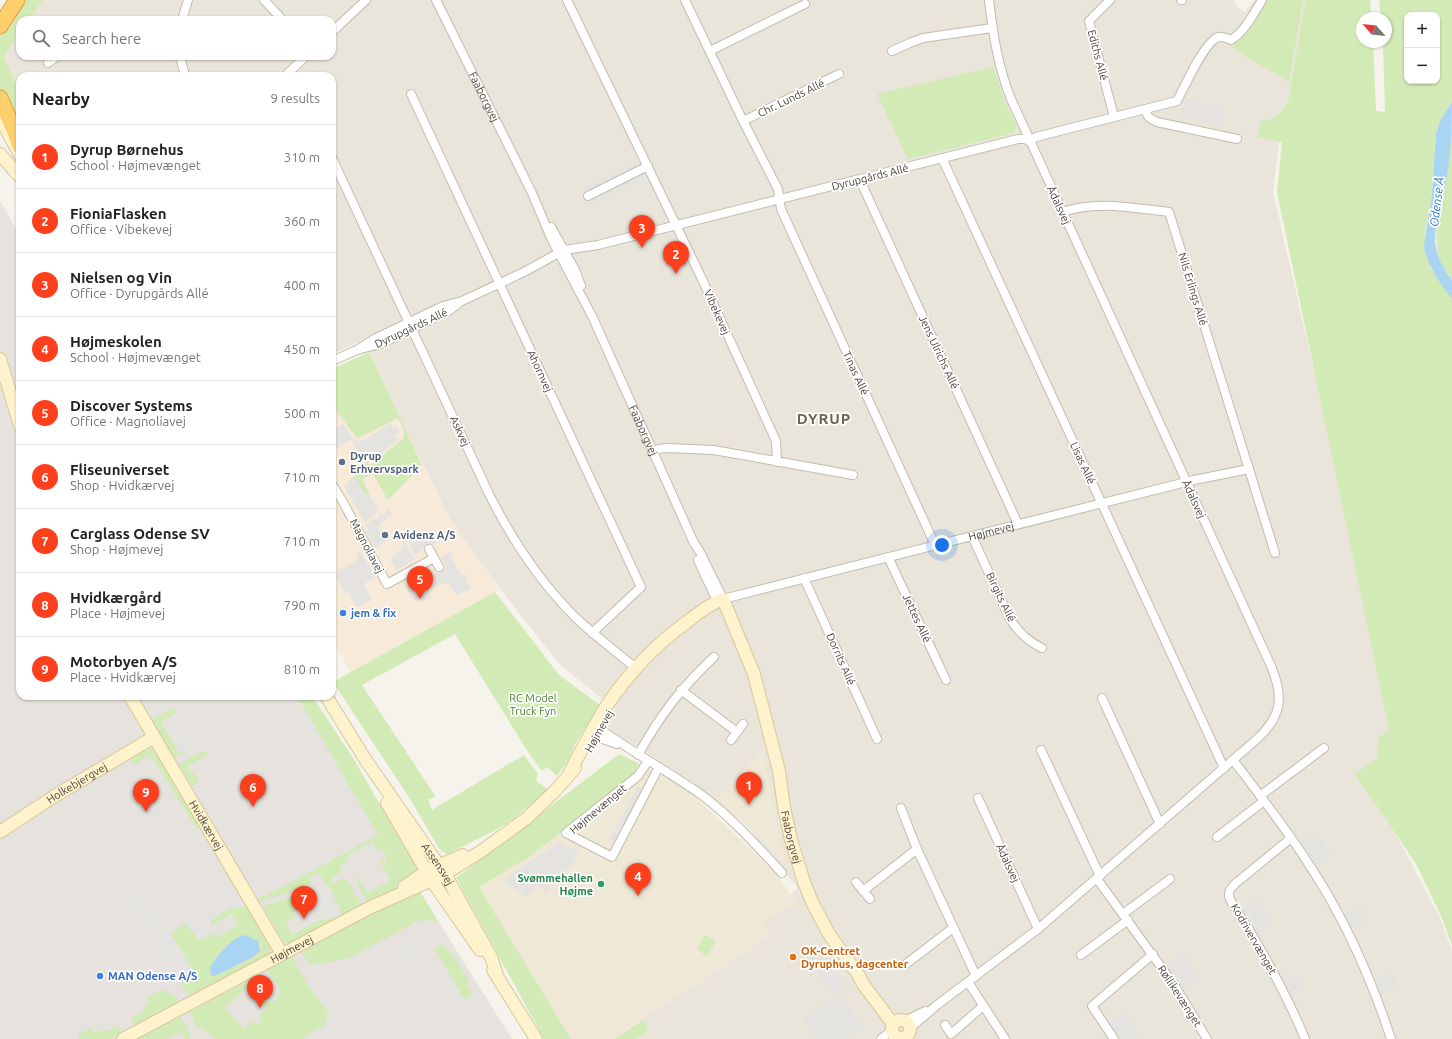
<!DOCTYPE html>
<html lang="en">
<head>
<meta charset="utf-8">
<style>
  :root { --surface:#fff; --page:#f2f2f2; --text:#222; --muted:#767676; --line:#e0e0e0; --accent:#fc3f1d }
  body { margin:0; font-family:Ubuntu,sans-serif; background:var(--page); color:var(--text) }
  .controls { position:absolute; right:12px; top:12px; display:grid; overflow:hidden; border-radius:8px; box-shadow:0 1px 3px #0004 }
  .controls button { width:36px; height:36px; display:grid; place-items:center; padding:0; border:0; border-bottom:1px solid var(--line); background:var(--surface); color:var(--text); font:20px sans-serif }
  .compass { position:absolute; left:1356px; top:12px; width:36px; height:36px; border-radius:50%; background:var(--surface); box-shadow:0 1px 3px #0004; rotate:298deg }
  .you { position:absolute; left:942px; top:545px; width:14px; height:14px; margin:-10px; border:3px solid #fff; border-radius:50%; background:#1a73e8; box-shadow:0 0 0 6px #1a73e833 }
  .badge { display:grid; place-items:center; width:26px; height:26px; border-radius:50%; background:var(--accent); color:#fff; font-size:13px; font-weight:700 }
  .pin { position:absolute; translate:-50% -33px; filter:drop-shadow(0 1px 2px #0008) }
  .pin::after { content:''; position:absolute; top:21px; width:14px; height:12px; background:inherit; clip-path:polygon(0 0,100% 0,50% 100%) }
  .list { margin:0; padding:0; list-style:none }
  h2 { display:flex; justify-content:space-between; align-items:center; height:52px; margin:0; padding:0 16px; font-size:17px }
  h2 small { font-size:13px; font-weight:400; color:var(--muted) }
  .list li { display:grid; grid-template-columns:26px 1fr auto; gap:12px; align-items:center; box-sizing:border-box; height:64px; padding:0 16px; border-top:1px solid var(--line) }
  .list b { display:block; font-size:15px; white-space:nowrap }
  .list p { margin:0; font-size:13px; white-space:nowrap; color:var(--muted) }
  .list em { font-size:13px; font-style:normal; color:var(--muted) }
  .icon { flex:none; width:22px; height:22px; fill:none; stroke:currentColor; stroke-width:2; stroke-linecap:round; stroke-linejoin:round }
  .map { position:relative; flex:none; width:1452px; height:1039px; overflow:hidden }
  .search { position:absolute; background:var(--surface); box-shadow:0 1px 3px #0004; left:16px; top:16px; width:320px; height:44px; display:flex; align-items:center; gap:10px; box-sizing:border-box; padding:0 14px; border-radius:12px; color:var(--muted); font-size:15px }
  .panel { position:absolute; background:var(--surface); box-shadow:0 1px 3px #0004; left:16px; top:72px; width:320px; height:628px; border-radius:12px }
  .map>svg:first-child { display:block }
</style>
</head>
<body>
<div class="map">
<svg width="1452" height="1039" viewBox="0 0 1452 1039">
  <rect width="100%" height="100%" fill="#f6f3ec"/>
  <!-- residential -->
  <path fill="#eae5da" d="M43,0h1191l3,6 7,6 11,-12h50l-17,102 -9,42 -6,48 122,533 -21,35 -18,15 38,56 46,87 12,33v88h-833l179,-151 -52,-63 -55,-44 -79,-50 -4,-4 7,-18 -56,-45 -58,-74 -50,-69 -56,-112 -31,-69 -32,14v-278h-312v20l-16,-39 16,-25v24h312v-36h-303z"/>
  <!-- commercial -->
  <path fill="#f7ead8" d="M332,401l67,15 33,69 19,36 49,68 -6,4 -143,79 -19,-32z"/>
  <!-- industrial -->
  <path fill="#e6e2dd" d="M0,201l20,35v460h277l56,95 62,79 5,22 92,147h-512z"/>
  <!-- education -->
  <path fill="#efe8d6" d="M763,748l18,95 9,27 -25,-28 -47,-42z
    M638,763l49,26 89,84 21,31 -35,16 9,15 -158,104h-42l-92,-152 48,-28 107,-83z"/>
  <!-- green -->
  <path fill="#d2eab5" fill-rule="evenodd" d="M21,0h22l-14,20h-9v12l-16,25 16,35v43l-20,-45v-59l5,-9 5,6z
    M1266,0h37l-14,82 -57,-34 22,-27z
    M1305,0h65l2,18h-10v24h11l3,69 9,1 -2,-70h3v-24h-5l-2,-18h73v102l-12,19 -4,13 -4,58 -7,43 6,34 21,30v647l-10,-28 -26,-54 -39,-58 -23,-32c16,-11 28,-13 23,-35l12,-9 -112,-538 5,-50 -25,-5 4,-16c16,-3 17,-5 27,-19zM1407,15h30v66h-30z
    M993,67l11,32 13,28 -3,6 -106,26 -31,-65z
    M1452,124v156c-27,-29 -12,-67 -6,-101 3,-18 3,-37 6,-55z
    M369,352l53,113 -34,35 -15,-26 -11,5 7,14 -4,3 -10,-18 -8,6 20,-22 4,3 32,-26 1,-8 -6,-13 -40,20 -2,-1 -24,-32v-36z
    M495,592l64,83 41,30 -25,39 -6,15 -12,17 -10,-9 -5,4 -14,-19 -73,-118 -93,51 74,112 -8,2 4,11 92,-55 14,19 -2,7 13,9 -43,34 -14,8 -45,22 -8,-5 -27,-47 -79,-120z
    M297,696h15l41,62 54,93 12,17c-8,15 -35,26 -50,34l-6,-8 -8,-16 2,-1 10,16 24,-13 -10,-17 1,-5 2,5 4,-2 -3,-6 1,-1 -3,-5 -5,3 -5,-10 -25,13 1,3 -3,2 1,2 -8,5 3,5 -11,7 -1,2 2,2 10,-4h5l7,11 -3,2 1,2 3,-1 7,11 -1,2 -17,9 -2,-1 -14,-29 -2,1 -7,-13 -10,5 3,5 -13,7 -37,11 -4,-2 4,-4 2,2 114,-62z
    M174,708l3,5 -16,9 18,30 4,-2 2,3 -11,5 -23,-39z
    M145,748h6l6,4 44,74 -6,4v-4l-45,-71 -15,9 -6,-4 2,-4z
    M203,751l7,2 -1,1 -21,12 3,7 2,-1 6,11 -7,3 -13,-22z
    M619,754l19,9 -4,13 -106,82 -49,29 92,152h-27l-88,-161z
    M420,892l19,30 -8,-2 -13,1 -69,37 -35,7c-7,-2 -9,-7 -12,-13l3,-3 59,-31z
    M302,894l5,9 -15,8 3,6 -8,5v3l5,10 25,-14 17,-4 2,2 -45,25 -7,-2 -21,-36z
    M248,906l23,41 -2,7 -64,36 -2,-1 -15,6 -9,-15 15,-8 -24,-39 17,-10 11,17 6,-3 1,1 8,-5 3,5 22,-13 -6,-11 -20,11 -2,-4 1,-1 18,-11zM245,935l13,6 3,7 -3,5 -32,18 -12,-11 24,-23z
    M705,935h1l10,6 -8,14 -2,1 -9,-7z
    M443,943l7,8 20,31 -3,3 6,10 -8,5 -31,-52z
    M292,957l18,32 18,23 -3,12 -23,15h-86l-20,-13 -6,-13 1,-2 68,-37c1,9 -1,11 -8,16l-3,-3 -23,20 19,22 9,-8 4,3 6,-4 -4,-4 8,-7 -13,-15 4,-2 5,4 6,7 9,-4 2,-10 -13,-19z
    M162,990l13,6 3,4v2l-44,23 -2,-3 2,-7 5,1 10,-14 -2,-5 12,-6z
    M180,1017l8,12 2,10h-6v-4l-3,-3 -14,7h-29z
    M643,1020l6,10 -13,9h-22z
    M113,1026l8,3 1,3 -12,7h-32l2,-5 11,-6 3,4 18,-2z"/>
  <!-- parking -->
  <path fill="#e5e3e0" d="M1186,99l38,9 -4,17 -40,-9 1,-6z
    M638,161l8,17 -55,27 -8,-17z
    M343,424l11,15 5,3 32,-18 2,4 4,-2 3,6 -5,3 3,5 -28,22 -2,-3 -7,-2 -10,-17 -19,11v-23l1,2z
    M355,477l10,18 4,-2 9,17 -13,13 -21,-37z
    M388,509l4,5 -15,13 12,12 -14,10 -9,-17 3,-3 -3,-4 7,-7 4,2 4,-6 2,1z
    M425,531l5,1 7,9 -1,2 -22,12 -6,-14 12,-8 4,2z
    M404,541l11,18 -18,11 -7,-10 14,-15 -2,-2z
    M361,552l14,25 -11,7 8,15 -15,9 -9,-16 -3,2 -10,-19 4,-2 -1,-2 20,-11 -2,-5z
    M452,552l1,3 -3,2 12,18 3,-1 2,3 -2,1 6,10 -14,8 -8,-12 -2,2 -3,-4 -10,6 -8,-15 6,-3 3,4 11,-6 -5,-12z
    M422,579l10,18 -9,4 -2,-4 -7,4 -8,-14z
    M177,713l17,32 -15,8 -18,-31z
    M638,787l8,5 -28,53 -9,-5z
    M1317,832l15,24 -15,10 -16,-24z
    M560,842l19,10 -19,30 -5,-3 -9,13 -9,-7 -9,13 -23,-17 3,-4 13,-10z
    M312,883l4,8 12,-6 14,29 -8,3 -15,4h-2l-2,-1 -16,-31z
    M141,884l53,88 -15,8 -37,-67 -5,3 -13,-23z
    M1259,899l14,24 -15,10 -15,-24z
    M226,900l8,1 3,6 -8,2 -37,23 -5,-9z
    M1361,906l7,15 -16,8 -8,-15z
    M433,930l10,13 -40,23 -9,-16 19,-11 8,-1z
    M820,945l25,40 -11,8 -29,-37z
    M1183,954l18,27 -15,10 -18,-27z
    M1392,972l6,15 -17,7 -6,-15z
    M1298,973l8,16 -13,7 -8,-16z
    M841,994l22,35 -17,10h-30l-13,-21z
    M1124,1012l15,22 -7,5h-11l-12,-17z"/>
  <!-- water -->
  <path fill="#a9d4f2" d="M1452,102c0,26 -1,53 -6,79 -3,17 -11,43 -11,60 1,13 8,29 17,39v19c-12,-16 -25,-33 -28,-53l8,-53 4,-59 4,-13z
    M245,935l13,6 2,10 -9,7 -34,17 -4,1 -2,-1 -1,-7c5,-10 23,-32 35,-33z"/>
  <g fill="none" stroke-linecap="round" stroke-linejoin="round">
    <!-- street casing -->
    <g stroke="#c2bbae" stroke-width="10">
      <g id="street">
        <path d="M264,0l16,17"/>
        <path id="s1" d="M436,0l96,193 19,45 42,80 101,225 6,9 23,47 471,-119 55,-11"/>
        <path d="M567,0l135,279 74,162 1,21"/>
        <path d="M685,0l58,121 35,68 3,20 154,336"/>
        <path d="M1110,0l-21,21 25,96"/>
        <path d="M1181,0h1"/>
        <path d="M182,20l6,-20"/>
        <path d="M332,32l34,-32"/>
        <path d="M710,51l95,-47"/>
        <path d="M892,51l20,-9 11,-4 69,-10"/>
        <path d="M180,56l5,20"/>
        <path d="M48,63l10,-7"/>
        <path d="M285,76l21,-20"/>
        <path d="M411,94l230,493 -49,46"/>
        <path d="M1145,109c2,8 5,10 12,13l80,17"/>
        <path d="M743,121l96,-47"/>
        <path d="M1029,141l7,-4 141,-36c8,-15 25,-54 39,-63 5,-3 10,0 15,2 14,-9 22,-25 31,-40"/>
        <path d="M332,158l157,336c23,46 50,87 86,123 19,18 41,35 61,51"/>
        <path d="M942,158l282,610"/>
        <path d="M860,180l158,344"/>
        <path d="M588,196l60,-30"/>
        <path d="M1062,212c35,-12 71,-4 107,0l106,341"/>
        <path d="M551,227l24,43 6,16"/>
        <path d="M357,350l19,-12 67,-32 19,-5 62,-29 40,-22 34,-5 420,-106h7l4,2"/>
        <path d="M332,361l25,-11 23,-6 67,-32 11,-8"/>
        <path d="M652,452l7,-3 7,-1 48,2 139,25"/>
        <path d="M332,484l11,18 44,82 47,-26"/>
        <path d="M972,536l37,81c8,14 18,24 33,31"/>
        <path d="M429,549l10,18"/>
        <path d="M888,557l58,123"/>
        <path d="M698,560l19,41"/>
        <path d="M804,578l73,161"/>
        <path d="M681,690l56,42"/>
        <path d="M1102,698l58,126"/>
        <path d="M596,726c34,25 72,45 107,70 29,22 54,50 79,77"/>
        <path d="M591,735l26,9"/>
        <path d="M731,740l12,-16"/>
        <path d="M1041,750l59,126"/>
        <path d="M638,755c23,-41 42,-66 76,-98"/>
        <path d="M1233,760c26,34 52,67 75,103 36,54 63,115 83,176"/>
        <path d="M648,761l-10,15 -72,57 46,24 47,-90"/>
        <path d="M1260,796l64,-48"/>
        <path d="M978,798l60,131"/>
        <path d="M901,808l16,41 59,127"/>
        <path d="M1217,837l47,-36"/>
        <path d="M1291,838l-55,45c-5,5 -9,9 -6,16 5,12 15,22 21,34 20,34 39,69 54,106"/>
        <path d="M1097,879l78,107 32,53"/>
        <path d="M856,882l14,17"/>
        <path d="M863,891l54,-42"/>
        <path d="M1123,914l47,-35"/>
        <path d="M1081,955l47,-35"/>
        <path d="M906,964l47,-36"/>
        <path d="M968,982l37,57"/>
        <path d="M905,1021l20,-10"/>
        <path d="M945,1025l6,9 32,-28"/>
        <path d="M910,1028l27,-23 101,-76 219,-190c25,-23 27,-42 14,-73l-260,-567c-13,-32 -18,-65 -22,-99"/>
        <path d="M881,1039l11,-9"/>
        <path d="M894,1039l4,-2"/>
        <path d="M1114,1039l-22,-33 61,-52"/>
      </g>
    </g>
    <!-- secondary casing -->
    <g stroke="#d6c79b" stroke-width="14">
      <g id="secondary">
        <path d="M0,118l20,37"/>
        <path d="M0,154l20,23"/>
        <path d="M0,359l20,67"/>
        <path id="s2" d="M130,696l152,258"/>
        <path id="s3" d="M326,696l39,63 80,115 47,85 5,17"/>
        <path id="s4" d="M569,774c12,-23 24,-47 38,-69 22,-32 49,-61 80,-83 11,-9 23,-18 36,-23l31,75 25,97 5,36 7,33 13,42 9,22 16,30 30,42 4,8 30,40"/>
        <path d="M387,803l45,78 48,69"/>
        <path id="s5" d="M0,832l53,-35 101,-60"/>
        <path d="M404,887l23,-16 36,-16"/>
        <path d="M493,970l43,69"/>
        <circle cx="901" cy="1029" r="9"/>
        <path id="s6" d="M123,1039l246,-131 76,-34 35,-22 47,-34 29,-28 19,-22"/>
      </g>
    </g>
    <!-- highway casing -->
    <g stroke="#e0a43c" stroke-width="17">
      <path id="highway" d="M0,26l17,-26
        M0,98l15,34 5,14"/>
    </g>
    <!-- street -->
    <use href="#street" stroke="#fff" stroke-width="8"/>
    <!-- secondary -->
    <use href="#secondary" stroke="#fff3cd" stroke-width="12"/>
    <!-- highway -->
    <use href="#highway" stroke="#ffcf6e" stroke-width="15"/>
  </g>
  <!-- markers -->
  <g fill="#5c6f8a" stroke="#fff" stroke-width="1.5">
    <circle cx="342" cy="462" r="4"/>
    <circle cx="385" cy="535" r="4"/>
  </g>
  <g fill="#3f7fe0" stroke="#fff" stroke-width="1.5">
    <circle cx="343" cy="613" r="4"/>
    <circle cx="100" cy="976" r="4"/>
  </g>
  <circle fill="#2e9e5b" stroke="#fff" stroke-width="1.5" cx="601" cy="884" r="4"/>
  <circle fill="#e8710a" stroke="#fff" stroke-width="1.5" cx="793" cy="957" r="4"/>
  <g text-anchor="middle" stroke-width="3.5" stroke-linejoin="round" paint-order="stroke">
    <!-- street labels -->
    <g font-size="11" fill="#4b4439" stroke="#fff">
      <text transform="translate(1098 55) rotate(75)" y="4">Ediths Allé</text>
      <text dy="4" stroke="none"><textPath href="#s1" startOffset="108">Faaborgvej</textPath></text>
      <text transform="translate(791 98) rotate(-26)" y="4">Chr. Lunds Allé</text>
      <text transform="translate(870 177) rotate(-14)" y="4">Dyrupgårds Allé</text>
      <text transform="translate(1059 205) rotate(65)" y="4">Ådalsvej</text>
      <text transform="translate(1193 289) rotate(73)" y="4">Nils Erlings Allé</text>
      <text transform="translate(717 312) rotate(66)" y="4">Vibekevej</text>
      <text transform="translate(411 328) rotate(-25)" y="4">Dyrupgårds Allé</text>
      <text transform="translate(939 352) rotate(65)" y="4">Jens Ulrichs Allé</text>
      <text transform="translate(540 371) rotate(65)" y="4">Ahornvej</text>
      <text transform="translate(856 373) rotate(65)" y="4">Tinas Allé</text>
      <text transform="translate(460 431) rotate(65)" y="4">Askvej</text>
      <text dy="4" stroke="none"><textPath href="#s1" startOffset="478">Faaborgvej</textPath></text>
      <text transform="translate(1083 463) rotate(65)" y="4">Lisas Allé</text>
      <text transform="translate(1194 499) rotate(65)" y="4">Ådalsvej</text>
      <text dy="4" stroke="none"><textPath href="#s1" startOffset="941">Højmevej</textPath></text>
      <text transform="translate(367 546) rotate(62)" y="4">Magnoliavej</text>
      <text transform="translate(1001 597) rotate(64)" y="4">Birgits Allé</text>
      <text transform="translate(917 618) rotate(65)" y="4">Jettes Allé</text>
      <text transform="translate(841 659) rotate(66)" y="4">Dorrits Allé</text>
      <text transform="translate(599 731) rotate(-61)" y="4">Højmevej</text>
      <text dy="4" stroke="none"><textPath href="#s5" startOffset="91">Holkebjergvej</textPath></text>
      <text transform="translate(598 809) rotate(-40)" y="4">Højmevænget</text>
      <text dy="4" stroke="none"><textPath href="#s2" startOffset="150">Hvidkærvej</textPath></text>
      <text dy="4" stroke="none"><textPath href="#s4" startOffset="486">Faaborgvej</textPath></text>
      <text transform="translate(1008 863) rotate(65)" y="4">Ådalsvej</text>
      <text dy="4" stroke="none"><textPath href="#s3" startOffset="202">Assensvej</textPath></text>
      <text transform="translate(1254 939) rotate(60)" y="4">Kodrivervænget</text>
      <text dy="4" stroke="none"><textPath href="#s6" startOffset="191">Højmevej</textPath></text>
      <text transform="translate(1180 996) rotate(57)" y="4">Røllikevænget</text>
    </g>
    <!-- service labels -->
    <g font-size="11" font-weight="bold" fill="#4e5e75" stroke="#fff" text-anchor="start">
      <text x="350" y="460">Dyrup<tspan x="350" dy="13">Erhvervspark</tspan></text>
      <text x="393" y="539">Avidenz A/S</text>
    </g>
    <!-- shop labels -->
    <g font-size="11" font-weight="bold" fill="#366cbe" stroke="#fff" text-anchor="start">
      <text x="351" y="617">jem &amp; fix</text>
      <text x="108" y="980">MAN Odense A/S</text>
    </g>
    <!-- park labels -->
    <g font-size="11" fill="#4a7f2a" stroke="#fff">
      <text x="533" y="702">RC Model<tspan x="533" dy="13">Truck Fyn</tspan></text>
    </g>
    <!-- leisure labels -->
    <g font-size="11" font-weight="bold" fill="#27864d" stroke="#fff" text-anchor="end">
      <text x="593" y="882">Svømmehallen<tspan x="593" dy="13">Højme</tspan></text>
    </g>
    <!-- food labels -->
    <g font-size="11" font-weight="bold" fill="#c56008" stroke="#fff" text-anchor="start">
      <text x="801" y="955">OK-Centret<tspan x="801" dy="13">Dyruphus, dagcenter</tspan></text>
    </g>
    <!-- water labels -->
    <g font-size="12" font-style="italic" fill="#2e7ab2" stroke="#fff">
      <text transform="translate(1437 202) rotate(-83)" y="4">Odense Å</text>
    </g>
    <!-- district labels -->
    <g font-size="15" font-weight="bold" letter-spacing="1" fill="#6e6250" stroke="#fff">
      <text x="824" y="424">DYRUP</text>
    </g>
  </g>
</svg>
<div class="controls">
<button>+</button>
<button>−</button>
</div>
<svg class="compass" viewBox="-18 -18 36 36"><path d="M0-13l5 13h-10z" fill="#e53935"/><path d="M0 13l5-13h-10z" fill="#767676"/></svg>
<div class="you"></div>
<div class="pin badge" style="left:749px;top:805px">1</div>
<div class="pin badge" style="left:676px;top:274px">2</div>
<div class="pin badge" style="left:642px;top:248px">3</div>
<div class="pin badge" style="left:638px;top:896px">4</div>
<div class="pin badge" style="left:420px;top:599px">5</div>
<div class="pin badge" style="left:253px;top:807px">6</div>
<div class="pin badge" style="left:304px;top:919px">7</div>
<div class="pin badge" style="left:260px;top:1008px">8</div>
<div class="pin badge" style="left:146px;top:812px">9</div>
<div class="search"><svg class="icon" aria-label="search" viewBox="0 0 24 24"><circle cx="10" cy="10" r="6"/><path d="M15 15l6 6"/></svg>Search here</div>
<section class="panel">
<h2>Nearby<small>9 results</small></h2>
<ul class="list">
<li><span class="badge">1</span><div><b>Dyrup Børnehus</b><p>School · Højmevænget</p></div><em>310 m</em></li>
<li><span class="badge">2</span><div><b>FioniaFlasken</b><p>Office · Vibekevej</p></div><em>360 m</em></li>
<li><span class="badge">3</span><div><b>Nielsen og Vin</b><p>Office · Dyrupgårds Allé</p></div><em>400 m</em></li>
<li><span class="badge">4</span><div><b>Højmeskolen</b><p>School · Højmevænget</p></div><em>450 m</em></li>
<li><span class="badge">5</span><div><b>Discover Systems</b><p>Office · Magnoliavej</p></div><em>500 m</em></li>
<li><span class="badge">6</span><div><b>Fliseuniverset</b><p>Shop · Hvidkærvej</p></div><em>710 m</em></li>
<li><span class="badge">7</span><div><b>Carglass Odense SV</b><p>Shop · Højmevej</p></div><em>710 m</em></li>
<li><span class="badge">8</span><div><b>Hvidkærgård</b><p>Place · Højmevej</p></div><em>790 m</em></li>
<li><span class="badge">9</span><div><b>Motorbyen A/S</b><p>Place · Hvidkærvej</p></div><em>810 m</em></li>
</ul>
</section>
</div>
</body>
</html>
